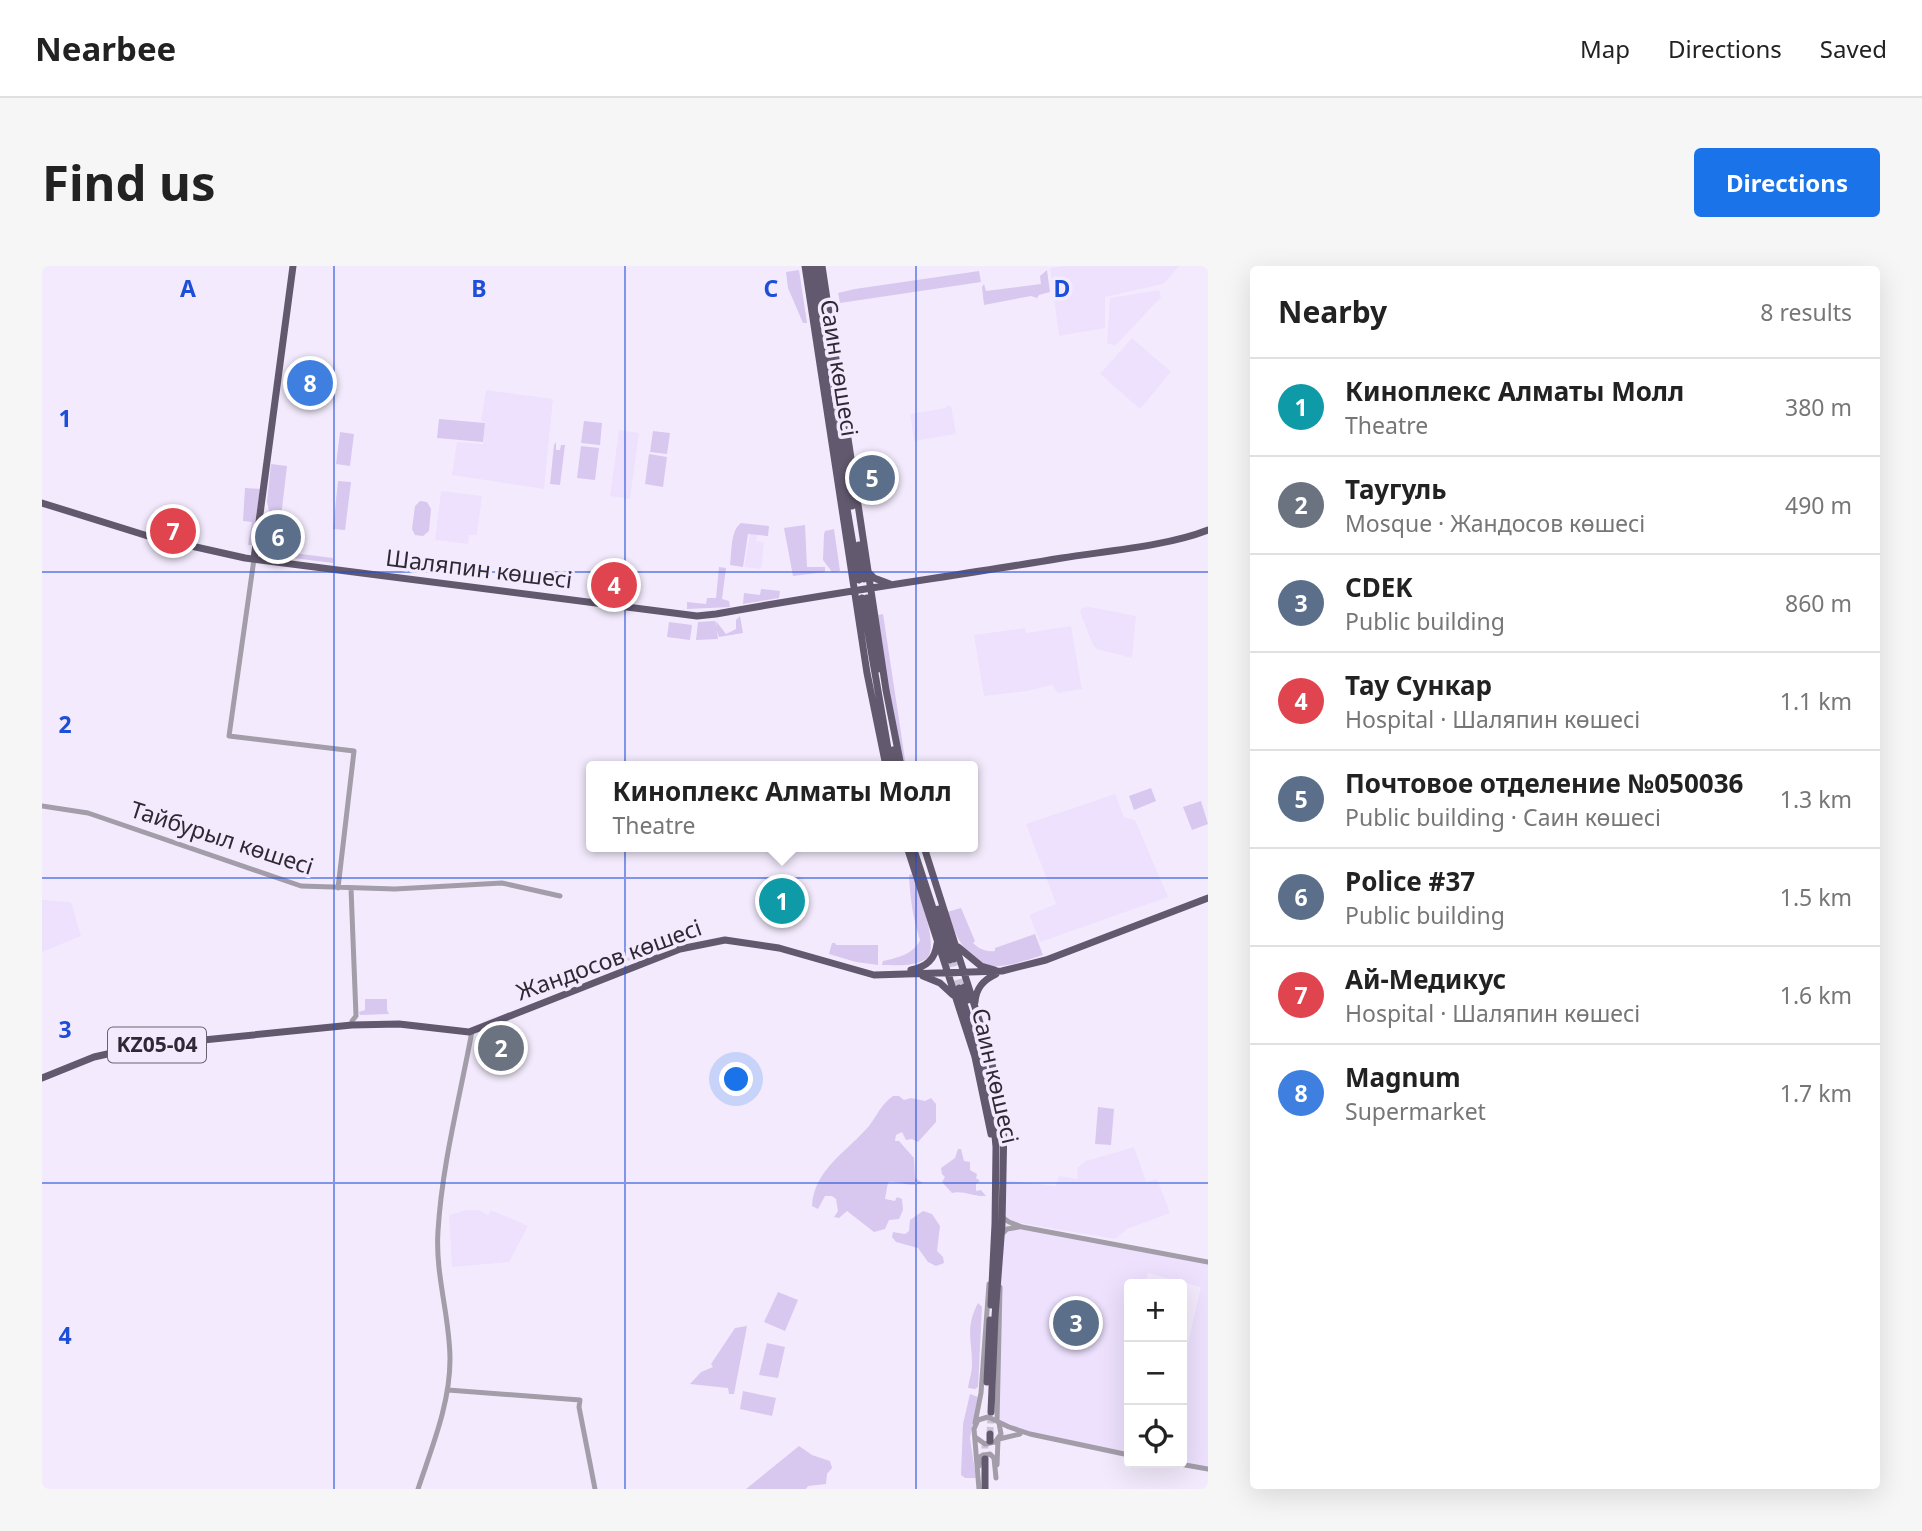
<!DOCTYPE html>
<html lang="en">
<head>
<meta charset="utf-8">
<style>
  :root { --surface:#fff; --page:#f6f6f6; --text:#222; --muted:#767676; --line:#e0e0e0; --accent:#1a73e8 }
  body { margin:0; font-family:"Noto Sans",sans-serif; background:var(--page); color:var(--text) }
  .controls { position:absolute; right:21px; bottom:21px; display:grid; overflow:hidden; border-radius:7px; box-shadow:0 7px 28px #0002 }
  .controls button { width:63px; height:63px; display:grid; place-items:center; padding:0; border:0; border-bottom:2px solid var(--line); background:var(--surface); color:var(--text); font:35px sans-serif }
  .you { position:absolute; left:695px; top:814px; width:24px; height:24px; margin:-18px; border:5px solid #fff; border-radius:50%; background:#1a73e8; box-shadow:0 0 0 10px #1a73e833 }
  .badge { display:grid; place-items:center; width:46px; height:46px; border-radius:50%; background:var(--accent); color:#fff; font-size:23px; font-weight:700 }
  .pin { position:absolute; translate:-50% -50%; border:4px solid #fff; box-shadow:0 2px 7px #0006 }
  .popup { position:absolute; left:544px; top:495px; width:392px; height:91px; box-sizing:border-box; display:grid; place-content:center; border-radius:7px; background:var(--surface); filter:drop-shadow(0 2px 5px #0005); font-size:23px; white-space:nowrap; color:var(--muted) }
  .popup b { font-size:26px; color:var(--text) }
  .popup::after { content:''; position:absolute; left:50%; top:100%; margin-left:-14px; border:14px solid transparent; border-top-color:var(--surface) }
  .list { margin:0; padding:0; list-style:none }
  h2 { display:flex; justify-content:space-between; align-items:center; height:91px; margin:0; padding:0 28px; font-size:30px }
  h2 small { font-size:23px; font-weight:400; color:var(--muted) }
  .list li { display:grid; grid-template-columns:46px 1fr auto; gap:21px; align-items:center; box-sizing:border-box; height:98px; padding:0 28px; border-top:2px solid var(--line) }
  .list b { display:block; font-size:26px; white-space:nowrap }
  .list p { margin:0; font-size:23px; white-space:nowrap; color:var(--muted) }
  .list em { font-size:23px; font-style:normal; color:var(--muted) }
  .icon { flex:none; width:38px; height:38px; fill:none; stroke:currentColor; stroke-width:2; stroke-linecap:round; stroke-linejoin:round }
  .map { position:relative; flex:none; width:1166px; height:1223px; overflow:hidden; border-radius:7px }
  header { display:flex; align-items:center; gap:42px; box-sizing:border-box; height:98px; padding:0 35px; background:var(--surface); border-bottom:2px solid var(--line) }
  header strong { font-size:33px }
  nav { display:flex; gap:38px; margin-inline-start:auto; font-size:24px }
  .intro { display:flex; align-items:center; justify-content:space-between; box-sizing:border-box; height:168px; padding:0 42px }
  h1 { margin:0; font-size:49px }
  .button { padding:18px 32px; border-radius:7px; background:var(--accent); color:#fff; font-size:24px; font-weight:700 }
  main { display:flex; gap:42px; padding:0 42px }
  aside { flex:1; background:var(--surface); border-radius:7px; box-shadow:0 7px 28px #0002 }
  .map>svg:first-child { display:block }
</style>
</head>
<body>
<header>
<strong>Nearbee</strong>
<nav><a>Map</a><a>Directions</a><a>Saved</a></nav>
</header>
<div class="intro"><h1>Find us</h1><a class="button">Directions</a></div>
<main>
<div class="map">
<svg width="1166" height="1223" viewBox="0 0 1166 1223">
  <rect width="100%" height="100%" fill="#f3ebfd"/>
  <!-- built -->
  <path fill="#ede1fe" d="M1023,0h114l-16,18 -58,13v31l-46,8 -9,-68z
    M1117,24l2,7 -46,49 -8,-3 3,-45z
    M1090,72l39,34 -31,37 -40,-35z
    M444,124l67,9 -9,90 -92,-14 5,-33 26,2 2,-22 -4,-1z
    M905,140h4l5,28 -42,7 -4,-27 36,-6z
    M577,164l20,3 -9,66 -20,-3z
    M399,225l41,5 -5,39h-8l-1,9 -33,-4z
    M708,268l7,1 -1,6 8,1 -3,27 -17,-2z
    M1048,341l46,9 -4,42 -35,-9 -4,-4 -13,-33 2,-4z
    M1029,360l11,63 -24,4 -6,-8 -25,6 -43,5 -10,-61 51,-7 1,5z
    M1073,528l9,23 11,3 33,77 -128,45 -11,-27 27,-11 -30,-80z
    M0,634l29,2 10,34 -39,16z
    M1092,881l12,35 11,-3 13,34 -43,16 -12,10 -101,-17 -8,-5 -2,-37 52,6 3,-10 19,3 -1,-11 9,-7z
    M425,944h11l10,5 3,-5 37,16 -19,36 -57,5 -3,-52z
    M960,958l206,38v207l-26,-6v-95l19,-81 -53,-14 -3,11h-16v171l-99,-21 -31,-12 -3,-23z"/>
  <!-- green -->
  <path fill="#d8c7ef" d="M757,4l8,53h-4l-15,-35 -2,-16z
    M1005,4l3,22 -11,3 -2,3 -6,-2 -47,9 -2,-18 2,-3 2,7 55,-7 -1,-8z
    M937,5l2,11 -141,21 -2,-10 17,-4z
    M397,153l46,4 -2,19 -46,-4z
    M542,155l18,2 -2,22 -19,-2z
    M611,165l17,2 -3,21 -17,-2z
    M298,166l14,2 -4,32 -14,-2z
    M514,176v8h4l1,-5h4l-5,40 -10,-1 4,-39z
    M539,180l18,2 -4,32 -18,-2z
    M607,188l18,3 -4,30 -18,-3z
    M229,198l16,2 -6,51 -11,-1 -3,-14z
    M296,215l13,1 -6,48 -12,-1z
    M203,222l15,1 -8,56h-4l4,-23 -9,-1z
    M378,235l7,1 4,7 -2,22 -6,5 -8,-1 -3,-6 3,-23z
    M699,257l28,3 -1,10 -20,-2 -5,33 -13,-2c2,-13 0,-34 11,-42z
    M763,259l2,42h18v5l-32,4 -9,-48z
    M792,263l6,42 -8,1 -9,-12 1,-26 1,-3z
    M227,284l64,8v5l-64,-8z
    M677,301l7,1 -4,31 7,2 1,6 -43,2v-7l19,2 1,-6h9z
    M719,323l19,2 -1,7 -36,6 1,-11 16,2z
    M841,348l23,152h-4l-12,-64 -12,-87z
    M698,350l3,17 -24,4 -2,-6 1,8 -22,1 2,-18 17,-1 2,6 -1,-6 10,13 10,-5v-9z
    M627,356l23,3 -2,15 -23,-3z
    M1109,522l5,13 -22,9 -5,-14z
    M1159,535l7,23 -16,6 -9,-23z
    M870,608c5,16 29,73 14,85 -12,8 -31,6 -44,6l1,-4c14,-3 31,-7 37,-21 -7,-22 -10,-42 -11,-65z
    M919,642l14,33 -2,2c6,6 13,9 22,8v-3l40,-14 8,21c-13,4 -29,10 -43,11 -32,3 -44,-30 -53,-54z
    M790,677h3l1,2h42v20l-22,-3 -27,-8z
    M607,679l2,6 -11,5 -95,38 -6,-3 91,-34z
    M323,733h22v11l2,4 -29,1 -1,-3 6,-2z
    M851,830h6l5,4 7,-2 14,3 6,-3 5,6v18l-18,20 -6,-3 -6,1 -4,-8 -6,3 -1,6h4l15,17 1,20 8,5c-19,5 -19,-3 -35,-1l-3,17 10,2 2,-4 5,2 1,11 -4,9 -10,1 -4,9 -11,3 -27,-21 -8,7 -5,-1 4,-6 -2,-12 -4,-3h-7l-7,13 -6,-3c2,-37 36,-55 57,-80 7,-9 13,-23 24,-30z
    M1056,841l16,2 -3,36 -16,-1z
    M916,883h3l3,12 6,1v8l7,4 -1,4 4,3 -4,3v7l5,-1 5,6c-11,1 -24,-6 -34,-3l-10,-11 3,-5 -3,-3 -1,-6 14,-10z
    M881,945l9,3 8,12 -3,25 6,6 1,6 -8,3 -8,-4 -10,-14 -22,-6 -4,-5 1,-5 12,2 4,-3 1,-11z
    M736,1026l20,8 -13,31 -21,-9z
    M936,1037l4,4 -4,80 -3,2 -7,-1c1,-7 4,-16 4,-23 0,-26 -7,-37 6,-62z
    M705,1060l-13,68h-5l-1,-6 -38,-4 11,-12 12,-5 -2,-3 24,-36z
    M725,1077l18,4 -7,31 -19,-3z
    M701,1125l33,7 -4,18 -32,-7z
    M928,1128l8,3 -8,41 6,40h-11l-4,-3 2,-51z
    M757,1180l13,9 18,6 2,7 -5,6 -1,10 -18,2 -2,3h-60z"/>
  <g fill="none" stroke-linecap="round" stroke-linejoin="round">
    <!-- major-tunnel -->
    <path stroke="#ccc4d5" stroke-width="7" stroke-dasharray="7 3.5" stroke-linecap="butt" d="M912,693l10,28
      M908,694l9,28
      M948,1168l1,-21
      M943,1193v-18"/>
    <!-- minor -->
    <path stroke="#a29da9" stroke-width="5" d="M212,293l-25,177 125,15 -16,137
      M0,540l46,7 213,73 94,3 107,-6 58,13
      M309,622l5,128 -4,5v4
      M960,951l7,5 13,5 186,35
      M960,968l5,-5 12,-2
      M406,1124l132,10 -1,7 16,82
      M955,1155l3,-134
      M933,1157l6,-30 8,-109
      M933,1171l10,7 10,-2 6,-8 -2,-11
      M957,1173l21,-5
      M1132,1197l34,6
      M955,1199l1,-25
      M937,1200l2,-10 9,-2 4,4 2,20
      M376,1223c14,-42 32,-85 32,-130 0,-42 -15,-84 -12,-128 4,-67 22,-134 34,-200
      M937,1223l-5,-60 4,-9 10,-3 21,10 21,7 99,21"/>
    <!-- major -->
    <path stroke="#62596e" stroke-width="7" d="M763,0l62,407 19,93
      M770,0l16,129 31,185
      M775,0l35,240
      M780,0l64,424 15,76
      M0,237l109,34 94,21 452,58 19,-2c115,-21 231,-37 346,-56 44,-7 106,-12 146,-28
      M817,279l5,34
      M212,293l39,-293
      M827,307l5,5 16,6
      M820,332l29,168
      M825,332l11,71
      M851,484l3,16
      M865,581l68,210 16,77
      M871,581l37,113
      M882,581l66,207 14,69 -2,101 -7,92 -4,96
      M896,643l16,50
      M916,681l23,19 14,4
      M869,704c15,-3 24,-10 26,-26
      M881,710l17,7 13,12
      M922,721l4,13
      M917,722l22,68 13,69 2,22 -1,77 -4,81
      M933,736c1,-14 8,-22 21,-28
      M0,812l52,-21 49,-11 209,-21 47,-1 70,8 211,-83 45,-9 54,8 95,27 128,-4 44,-11 162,-62
      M951,823l4,26
      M945,1116l3,-62
      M948,1175v-7
      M943,1193v30"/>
  </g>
  <!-- grid -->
  <path fill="none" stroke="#1d4ed8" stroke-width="2" stroke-opacity="0.55" d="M292,0v1223M583,0v1223M874,0v1223M0,306h1166M0,612h1166M0,917h1166"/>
  <g text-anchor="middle" stroke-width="7" stroke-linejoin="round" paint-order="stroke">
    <!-- shield labels -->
    <rect fill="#f3ebfd" stroke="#696370" stroke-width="2" x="66" y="761.5" width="98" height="35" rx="5"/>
    <g font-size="21" font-weight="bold" fill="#2e2934">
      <text x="115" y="786">KZ05-04</text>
    </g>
    <!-- street labels -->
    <g font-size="23" fill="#2e2934" stroke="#f3ebfd">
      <text transform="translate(797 102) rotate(81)" y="8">Саин көшесі</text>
      <text transform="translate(437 303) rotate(7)" y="8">Шаляпин көшесі</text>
      <text transform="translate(180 572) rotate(18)" y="8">Тайбурыл көшесі</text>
      <text transform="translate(567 694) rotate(-20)" y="8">Жандосов көшесі</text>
      <text transform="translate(953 810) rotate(77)" y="8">Саин көшесі</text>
    </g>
  </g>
  <g font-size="23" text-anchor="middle" font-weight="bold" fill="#1d4ed8" stroke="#f3ebfd" stroke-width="7" stroke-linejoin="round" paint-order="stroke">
    <text x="146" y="31">A</text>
    <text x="437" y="31">B</text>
    <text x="729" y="31">C</text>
    <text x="1020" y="31">D</text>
    <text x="23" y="161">1</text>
    <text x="23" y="467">2</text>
    <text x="23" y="772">3</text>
    <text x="23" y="1078">4</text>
  </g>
</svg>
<div class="controls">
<button>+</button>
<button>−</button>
<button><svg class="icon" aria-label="locate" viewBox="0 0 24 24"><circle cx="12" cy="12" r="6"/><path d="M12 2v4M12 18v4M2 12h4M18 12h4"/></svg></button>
</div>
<div class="you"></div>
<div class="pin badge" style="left:740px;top:635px;background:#0f9aa8">1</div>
<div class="popup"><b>Киноплекс Алматы Молл</b>Theatre</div>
<div class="pin badge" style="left:459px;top:782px;background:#6b7280">2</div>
<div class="pin badge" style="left:1034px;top:1057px;background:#5c6f8a">3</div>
<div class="pin badge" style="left:572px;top:319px;background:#e0444e">4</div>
<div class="pin badge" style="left:830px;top:212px;background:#5c6f8a">5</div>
<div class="pin badge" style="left:236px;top:271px;background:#5c6f8a">6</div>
<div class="pin badge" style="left:131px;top:265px;background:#e0444e">7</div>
<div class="pin badge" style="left:268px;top:117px;background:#3f7fe0">8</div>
</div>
<aside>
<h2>Nearby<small>8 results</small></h2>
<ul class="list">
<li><span class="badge" style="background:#0f9aa8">1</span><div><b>Киноплекс Алматы Молл</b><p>Theatre</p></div><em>380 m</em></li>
<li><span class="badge" style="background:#6b7280">2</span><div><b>Таугуль</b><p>Mosque · Жандосов көшесі</p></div><em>490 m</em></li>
<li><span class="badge" style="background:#5c6f8a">3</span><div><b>CDEK</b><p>Public building</p></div><em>860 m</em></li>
<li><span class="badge" style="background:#e0444e">4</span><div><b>Тау Сункар</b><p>Hospital · Шаляпин көшесі</p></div><em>1.1 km</em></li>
<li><span class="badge" style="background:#5c6f8a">5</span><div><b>Почтовое отделение №050036</b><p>Public building · Саин көшесі</p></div><em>1.3 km</em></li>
<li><span class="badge" style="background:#5c6f8a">6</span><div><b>Police #37</b><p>Public building</p></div><em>1.5 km</em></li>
<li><span class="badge" style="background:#e0444e">7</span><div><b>Ай-Медикус</b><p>Hospital · Шаляпин көшесі</p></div><em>1.6 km</em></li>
<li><span class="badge" style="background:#3f7fe0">8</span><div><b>Magnum</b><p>Supermarket</p></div><em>1.7 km</em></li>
</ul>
</aside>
</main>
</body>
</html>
